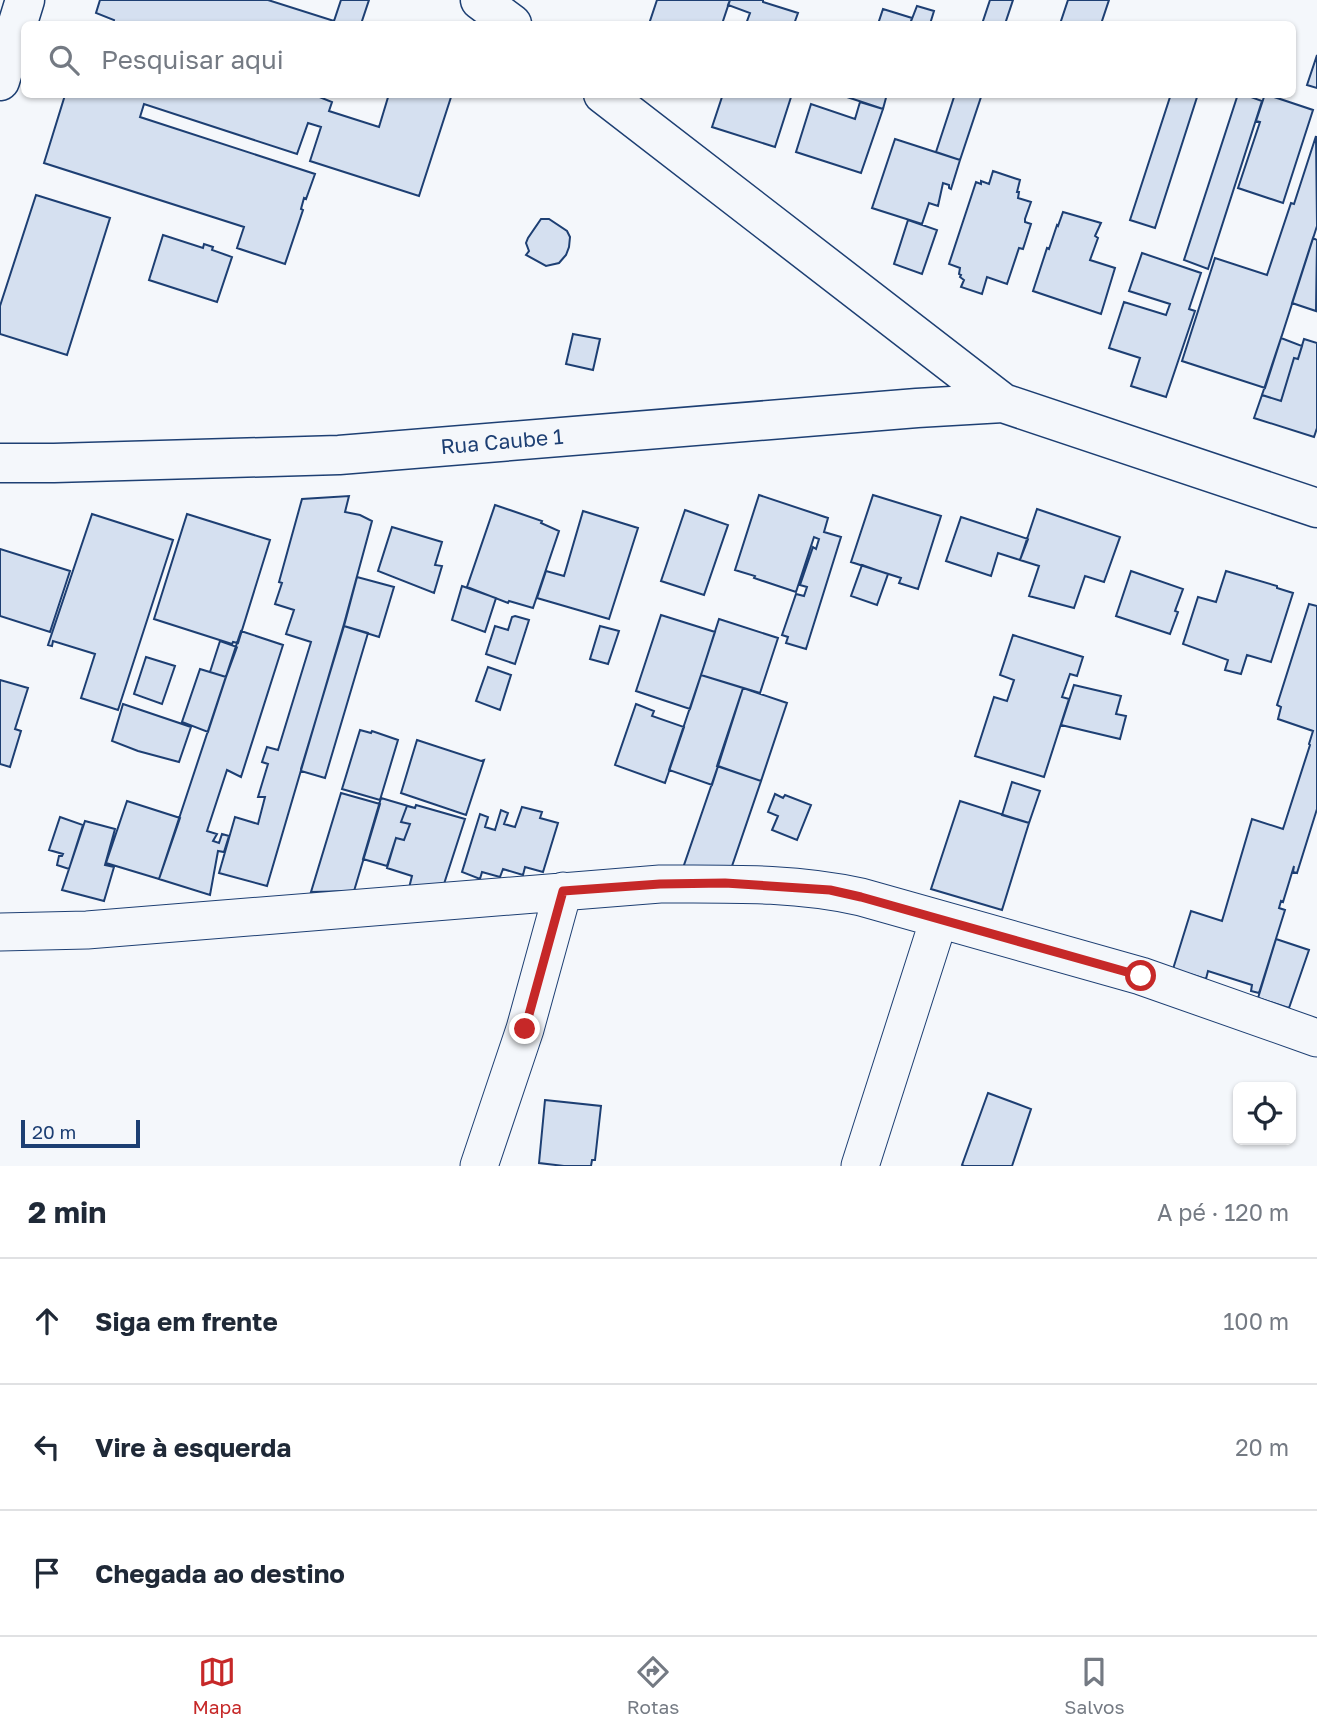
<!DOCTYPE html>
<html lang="pt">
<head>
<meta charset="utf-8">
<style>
  :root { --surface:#fff; --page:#f2f2f3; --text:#1f2937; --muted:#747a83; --line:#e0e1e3; --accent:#c62828 }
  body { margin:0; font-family:"Golos Text",sans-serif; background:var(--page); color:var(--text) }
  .controls { position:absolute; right:21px; bottom:21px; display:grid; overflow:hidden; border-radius:10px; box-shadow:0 2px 5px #0004 }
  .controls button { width:63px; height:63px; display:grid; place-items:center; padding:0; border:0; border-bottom:2px solid var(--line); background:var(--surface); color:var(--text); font:35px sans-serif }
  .scale { position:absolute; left:21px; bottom:18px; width:119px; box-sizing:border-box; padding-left:7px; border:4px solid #1d3f73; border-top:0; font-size:19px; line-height:24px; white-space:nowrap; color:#1d3f73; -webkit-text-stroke:5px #f4f7fb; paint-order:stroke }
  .stop { position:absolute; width:21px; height:21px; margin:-16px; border:5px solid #c62828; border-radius:50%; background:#fff }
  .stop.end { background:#c62828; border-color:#fff; box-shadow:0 2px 7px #0008 }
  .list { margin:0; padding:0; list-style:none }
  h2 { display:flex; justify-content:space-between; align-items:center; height:91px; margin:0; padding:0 28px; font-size:30px }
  h2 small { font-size:23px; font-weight:400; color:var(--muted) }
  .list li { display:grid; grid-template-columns:46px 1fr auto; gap:21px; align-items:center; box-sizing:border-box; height:126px; padding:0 28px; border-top:2px solid var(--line) }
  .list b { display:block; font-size:26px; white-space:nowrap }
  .list em { font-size:23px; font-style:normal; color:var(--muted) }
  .icon { flex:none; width:38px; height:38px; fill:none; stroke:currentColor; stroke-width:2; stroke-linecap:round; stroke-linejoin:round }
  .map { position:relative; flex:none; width:1317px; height:1166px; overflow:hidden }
  .search { position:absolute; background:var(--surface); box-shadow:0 2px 5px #0004; left:21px; right:21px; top:21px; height:77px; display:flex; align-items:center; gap:18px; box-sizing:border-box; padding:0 24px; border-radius:10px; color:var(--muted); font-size:26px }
  .sheet { height:469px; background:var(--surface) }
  nav { display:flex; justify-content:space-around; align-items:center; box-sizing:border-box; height:98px; border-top:2px solid var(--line); background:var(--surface); font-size:19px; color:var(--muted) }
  nav a { display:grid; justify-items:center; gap:4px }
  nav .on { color:var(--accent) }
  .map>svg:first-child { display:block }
</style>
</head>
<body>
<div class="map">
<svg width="1317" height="1166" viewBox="0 0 1317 1166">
  <rect width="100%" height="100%" fill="#f4f7fb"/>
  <!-- building -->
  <path fill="#d5e0f0" stroke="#1d3f73" stroke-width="2" d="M100,0h168l66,21 7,-21h28l-8,24h-248l1,-4 -18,-7z
    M657,0h73l-8,24h-73z
    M730,0h33v2l35,11 -4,11h-48l4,-11 -22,-8z
    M990,0h23l-8,24h-23z
    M1068,0h41l-8,24h-41z
    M917,6l17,5 -4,13h-20z
    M883,9l29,9 -2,6h-32z
    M1317,55v33l-10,-3z
    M64,94h253v2l15,6 -3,9 50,16 10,-33h63l-33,102 -109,-35 11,-34 -13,-4 -11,31 -153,-50 -4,13 175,57 -9,25 -2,-1 -3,11 2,1 -18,54 -48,-16 7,-21 -200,-64 21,-68z
    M723,94h69l-17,53 -63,-20z
    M838,94h49l-4,15z
    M955,94h27l-22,66 -24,-8z
    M1171,94h27l-43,134 -25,-8z
    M1238,94h5l19,7 -54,168 -24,-9z
    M1265,94l48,16 -30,93 -45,-15 22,-66 -4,-1z
    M860,102l23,7 -22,64 -65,-21 15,-48 44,15z
    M1316,136l1,90 -52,162 -83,-27 33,-103 52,17 24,-72 3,1z
    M895,139l65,21 -9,29 -2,-1v-3l-6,-2 -5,23 -9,-3 -7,21 -50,-16z
    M993,171l27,9 -3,12h2l-1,6 13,4 -6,17v3l6,2 -8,25 -4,-1 -12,36 -20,-7 -5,17 -21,-7 3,-7 -4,-3 1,-2 -2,-1 1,-6 -11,-4 27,-82 5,2v-3l8,3z
    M36,195l74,23 -43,137 -67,-21v-28z
    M1063,212l38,11 -6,13 3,2 -8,22 25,8 -14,46 -68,-23 14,-43 2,1 8,-24 1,1z
    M541,219h8l18,12 3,6 -1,10 -3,8 -7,8 -13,3 -20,-11 3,-4 -3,-8 2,-5z
    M908,220l29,10 -15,44 -28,-10z
    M163,235l40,13 1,-4 9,3 -1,3 20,7 -15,45 -68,-22z
    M1313,238l4,2 -1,71 -24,-8z
    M1142,253l59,20 -12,36 6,2 -29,86 -35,-11 9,-28 -31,-10 15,-46 42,13 4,-11 -41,-13z
    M573,334l27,5 -7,31 -27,-6z
    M1281,338l21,8 -4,13 -4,-1 -13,43 -19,-6z
    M1304,339l13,4v85l-3,9 -60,-19 8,-23 19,6 13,-43 4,1z
    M759,495l69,23 -4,14 17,5 -35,112 -20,-6 2,-6 -6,-2 14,-41 8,2 3,-9 -7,-2 13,-38 3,2 3,-10 -5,-2 -18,55 -42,-14 1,-2 -20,-6z
    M873,495l68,21 -23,73 -19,-6 2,-5 -50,-16z
    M349,496l-4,16 15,3 12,6 -28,103 -77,262 -48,-13 16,-56 23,7 7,-27h-7l10,-33 -6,-2 5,-15 11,3 33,-108 -25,-8 8,-24 -19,-6 7,-21 -3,-1 23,-83z
    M495,505l47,16 -1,2 18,8 -26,77 -24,-7 -1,2 -41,-16z
    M1037,509l83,28 -16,45 -19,-6 -11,32 -45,-12 10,-30 -19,-6z
    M685,510l43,15 -24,70 -43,-14z
    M583,511l55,17 -29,91 -72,-21 9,-27 18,5z
    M92,514l81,26 -55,170 -37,-12 14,-44 -42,-13 -1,5 -4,-1z
    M187,514l83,26 -32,103 -5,-1 -1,2 -78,-25z
    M961,517l67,22 -8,21 -22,-7 -7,23 -45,-15z
    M392,527l50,15 -7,23 7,1 -8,27 -56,-22z
    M0,549l70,22 -20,61 -50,-16z
    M862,565l26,9 -11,31 -26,-9z
    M1131,571l52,18 -8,22 3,1 -8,22 -54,-18z
    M1226,571l51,15v2l16,5 -22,69 -24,-7 -6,19 -16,-4 3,-10 -45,-16 15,-47 18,5z
    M357,577l37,10 -15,50 -35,-11z
    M462,586l34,12 -11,34 -33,-12z
    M1309,604l8,2v203l-20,64 -4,-1 1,-6 -11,36 -2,-1 -2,7 6,2 -26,83 -8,-2 1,-6 -44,-14 -2,8 -33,-10 18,-58 31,10 30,-102 31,10 27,-84 -1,-1 4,-13 -35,-12 3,-12 -4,-2z
    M661,615l54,17 -25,77 -54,-18z
    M515,616l14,4 -14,44 -29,-10 9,-28 13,4 4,-13z
    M719,619l59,19 -18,55 -59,-18z
    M344,626l24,7 -43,145 -24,-7v-2z
    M600,626l19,5 -11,33 -18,-5z
    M241,631l42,14 -42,132 -14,-7 -20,61 10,3 -4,7 6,2 3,-9 7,2 -5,16 -6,-1 -8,44 -51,-16z
    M1013,635l70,22 -6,19 -7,-2 -8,23 7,2 -25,78 -69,-21 19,-59 13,4 7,-21 -14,-5z
    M220,641l17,6 -11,30 -16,-5z
    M146,657l29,9 -13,38 -28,-10z
    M488,667l23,8 -11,35 -24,-9z
    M200,669l26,8 -18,55 -26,-10z
    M701,675l42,13 -31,97 -43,-15z
    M0,680l28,8 -13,41 6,2 -11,36 -10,-3z
    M1074,685l47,11 -5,18 10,2 -6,23 -59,-14z
    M743,688l44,15 -26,78 -44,-15z
    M123,704l68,23 -12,35 -41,-11 -26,-10z
    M636,704l18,7 -2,5 32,11 -19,56 -50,-18z
    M360,730l11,3 1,-2 26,9 -18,60 -38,-11z
    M417,740l64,21 3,-1 -18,55 -65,-22z
    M718,766l43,15 -29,85 -49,2z
    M1012,782l28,9 -11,32 -27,-8z
    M341,793l39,11 -26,87 -43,1z
    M775,794l8,4 2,-3 26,10 -14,35 -25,-10 6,-14 -10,-4z
    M381,798l34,10 -8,-2 -6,16 9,2 -6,16 -8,-2 -9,28 -24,-7z
    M127,801l53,17 -21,61 -53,-16z
    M960,801l69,22 -27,87 -71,-21z
    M416,805l49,14 -22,68 -34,1 3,-12 -25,-8 9,-30 8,2 6,-16 -9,-2 6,-16 8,2z
    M522,807l20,5 -2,6 18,5 -15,49 -18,-5 -2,8 -20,-6 -3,8 -18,-5 -2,7 -18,-7 18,-58 8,3 -3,10 10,3 6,-20 7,3 -4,11 11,3z
    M60,817l23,8 -14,44 -12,-4 2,-9h3l1,-2 -14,-4z
    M85,821l30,8 -10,36 9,2 -10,34 -42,-11z
    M1276,939l33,11 -20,58 -31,-10z
    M988,1093l43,16 -19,57h-48l-2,-1z
    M545,1100l56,6 -6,54h-3l-1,6h-27l-25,-3z"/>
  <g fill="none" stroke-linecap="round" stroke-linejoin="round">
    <!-- street casing -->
    <g stroke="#1d3f73" stroke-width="39">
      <path id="street" d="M0,932l87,-2 573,-46c67,0 135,-2 201,13l280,79 176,62
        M479,1166l46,-137 38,-138
        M860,1166l79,-247"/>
    </g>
    <!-- secondary casing -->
    <g stroke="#1d3f73" stroke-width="41">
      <path id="secondary" d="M480,0l32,24
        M0,81l25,-81
        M603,94l400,309 314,105
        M0,463h54l285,-8 578,-47 86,-5"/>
    </g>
    <!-- street -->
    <use href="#street" stroke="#f4f7fb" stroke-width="37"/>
    <!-- secondary -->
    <use href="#secondary" stroke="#f4f7fb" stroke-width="38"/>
  </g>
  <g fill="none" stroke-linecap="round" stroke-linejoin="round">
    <!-- route -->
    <path stroke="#c62828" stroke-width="9" d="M525,1029l38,-138 97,-7 65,-1 105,7 31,7 280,79"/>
  </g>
  <g text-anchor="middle" stroke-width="5" stroke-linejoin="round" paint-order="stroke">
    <!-- street labels -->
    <g font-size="21" fill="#1d3f73" stroke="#f4f7fb">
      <text transform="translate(502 442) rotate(-5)" y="7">Rua Caube 1</text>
    </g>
  </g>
</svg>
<div class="controls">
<button><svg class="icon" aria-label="locate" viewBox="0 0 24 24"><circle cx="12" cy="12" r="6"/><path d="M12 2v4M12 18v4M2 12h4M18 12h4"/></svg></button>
</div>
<div class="scale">20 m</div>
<div class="stop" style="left:1141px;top:976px"></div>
<div class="stop end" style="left:525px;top:1029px"></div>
<div class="search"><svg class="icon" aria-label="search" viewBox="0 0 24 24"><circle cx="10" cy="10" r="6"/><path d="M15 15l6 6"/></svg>Pesquisar aqui</div>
</div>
<section class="sheet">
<h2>2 min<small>A pé · 120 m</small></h2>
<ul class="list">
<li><svg class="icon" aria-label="ahead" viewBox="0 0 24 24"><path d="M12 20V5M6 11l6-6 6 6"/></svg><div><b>Siga em frente</b></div><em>100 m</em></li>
<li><svg class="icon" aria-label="left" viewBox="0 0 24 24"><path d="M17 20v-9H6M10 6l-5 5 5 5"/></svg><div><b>Vire à esquerda</b></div><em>20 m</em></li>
<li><svg class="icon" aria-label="arrive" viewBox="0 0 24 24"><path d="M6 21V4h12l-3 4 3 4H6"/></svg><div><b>Chegada ao destino</b></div></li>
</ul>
</section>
<nav>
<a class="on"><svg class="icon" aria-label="map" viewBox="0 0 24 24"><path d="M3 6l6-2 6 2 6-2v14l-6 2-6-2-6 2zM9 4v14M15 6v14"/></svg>Mapa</a>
<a><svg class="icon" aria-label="directions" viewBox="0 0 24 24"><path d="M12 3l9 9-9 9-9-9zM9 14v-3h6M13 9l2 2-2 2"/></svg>Rotas</a>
<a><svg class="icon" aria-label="saved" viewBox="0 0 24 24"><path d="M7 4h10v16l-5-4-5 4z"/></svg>Salvos</a>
</nav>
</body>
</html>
